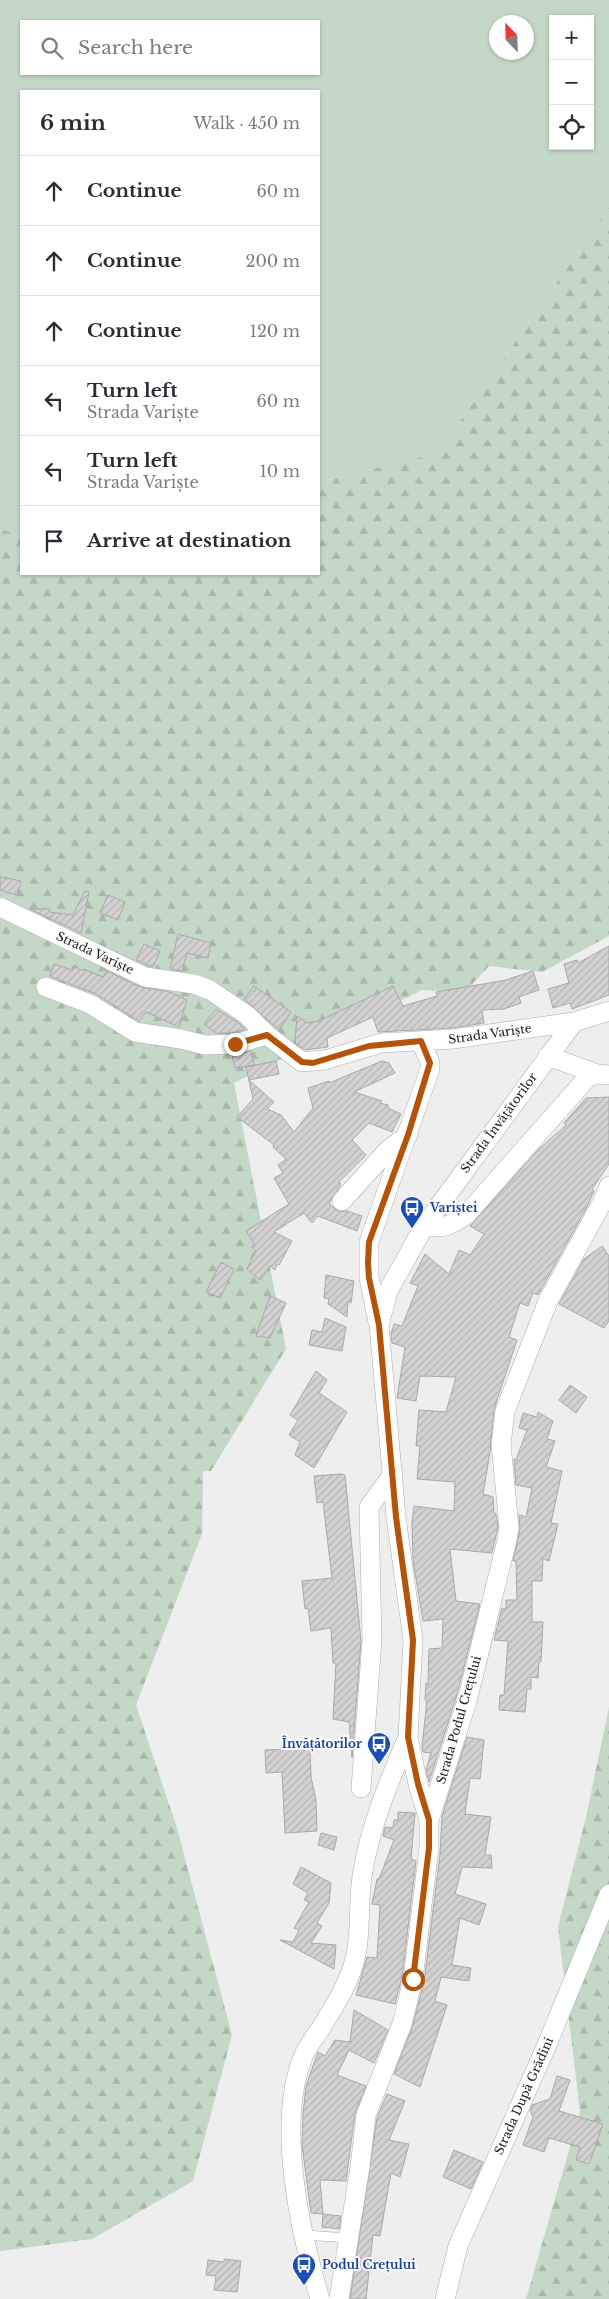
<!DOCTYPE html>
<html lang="en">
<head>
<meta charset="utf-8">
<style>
  :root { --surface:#fff; --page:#f2f2f3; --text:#2b2b33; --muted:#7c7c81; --line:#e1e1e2 }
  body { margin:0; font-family:"Libre Baskerville",serif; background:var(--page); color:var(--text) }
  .controls { position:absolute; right:15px; top:15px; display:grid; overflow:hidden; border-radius:0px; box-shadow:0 1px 4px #0004 }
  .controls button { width:45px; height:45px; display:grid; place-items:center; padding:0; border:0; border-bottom:1px solid var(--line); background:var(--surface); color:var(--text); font:25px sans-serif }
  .compass { position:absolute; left:489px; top:15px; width:45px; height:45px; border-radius:50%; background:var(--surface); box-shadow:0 1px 4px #0004; rotate:337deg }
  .stop { position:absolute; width:15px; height:15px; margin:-11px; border:4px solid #b45309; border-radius:50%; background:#fff }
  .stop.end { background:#b45309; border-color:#fff; box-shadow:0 1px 5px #0008 }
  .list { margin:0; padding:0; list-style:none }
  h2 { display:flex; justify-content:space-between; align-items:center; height:65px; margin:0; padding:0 20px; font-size:21px }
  h2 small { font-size:16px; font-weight:400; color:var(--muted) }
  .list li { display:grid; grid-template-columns:32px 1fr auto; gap:15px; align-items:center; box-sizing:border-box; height:70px; padding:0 20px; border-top:1px solid var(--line) }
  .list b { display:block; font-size:19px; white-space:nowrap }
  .list p { margin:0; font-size:16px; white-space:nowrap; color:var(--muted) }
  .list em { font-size:16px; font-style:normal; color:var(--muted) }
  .icon { flex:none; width:28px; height:28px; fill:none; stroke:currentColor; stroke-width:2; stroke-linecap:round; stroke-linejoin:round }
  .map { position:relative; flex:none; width:609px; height:2299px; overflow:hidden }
  .search { position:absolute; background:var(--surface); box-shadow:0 1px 4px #0004; left:20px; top:20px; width:300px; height:55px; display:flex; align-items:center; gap:12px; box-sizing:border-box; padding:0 18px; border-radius:0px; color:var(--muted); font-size:19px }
  .panel { position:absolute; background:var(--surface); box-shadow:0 1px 4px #0004; left:20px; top:90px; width:300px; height:485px; border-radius:0px }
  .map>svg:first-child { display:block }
</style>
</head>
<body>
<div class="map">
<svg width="609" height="2299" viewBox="0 0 609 2299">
  <defs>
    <pattern id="forest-firs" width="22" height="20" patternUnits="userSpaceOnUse" patternTransform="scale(1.25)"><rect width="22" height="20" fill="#c4d8c8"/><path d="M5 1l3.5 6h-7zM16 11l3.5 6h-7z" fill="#a8b9ac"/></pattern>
    <pattern id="building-hatch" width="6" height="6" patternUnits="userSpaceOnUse" patternTransform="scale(1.25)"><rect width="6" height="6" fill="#d3d1d1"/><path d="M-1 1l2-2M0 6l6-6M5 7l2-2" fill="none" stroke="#b5b3b3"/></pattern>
  </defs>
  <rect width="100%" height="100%" fill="#eeeeef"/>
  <!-- grass -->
  <path fill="#c4d8c8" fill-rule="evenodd" d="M0,0h609v207l-171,246 -119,29v-391h-298v444l-21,-6zM553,19h37v127h-37zM21,21h298v53h-298zM496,22h30v30h-30z"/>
  <!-- forest -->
  <path fill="url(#forest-firs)" d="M609,207v729l-67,36 -53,-6 -24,26 -43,-2 -188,93 52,266 -75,122h-8l-1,63 -66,171 41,123 55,207 -39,146 -101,58 -92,12v-1722l21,6v39h298v-92l119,-29z
    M609,1707v592h-83l54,-187 -22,-185 28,-110z"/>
  <!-- building -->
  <path fill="url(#building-hatch)" stroke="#aaa8a8" d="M0,877l21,4 -4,14 -17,-5z
    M85,891l4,1 -8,41 -51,-24h20l-1,3 24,3z
    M108,895l17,7 -7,18 -18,-7z
    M178,934l33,9 -3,15 -21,-5 -5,18 -12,-2z
    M144,944l16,7 -7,16 -17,-7z
    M609,946v49l-37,14 -2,-6 -17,5 -5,-19 21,-6 -5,-19 13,-4 1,3z
    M54,964l18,6 1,-4 11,5v-2l19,8 4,-6 33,16 30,5 17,8 -8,27 -33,-15 -7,9 -43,-27 -46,-18z
    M533,971l6,19 -20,7 2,6 -17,6 -22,1 2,13 -32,5 -74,4 -5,-15 -46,21 1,9 -23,3 -10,-7 2,-27 10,7 12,-2 74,-35 10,20 34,-10 -1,-4 70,-12z
    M254,986l37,26 -12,18 -35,-31z
    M216,1009l24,15 5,5 -12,4h-17l-12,-9z
    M251,1051l3,14 -19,3 -3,-13z
    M276,1061l3,13 -30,6 25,22 -7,7 14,6 13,17 19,-24 -5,-20 21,-7v2l53,-22 7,2 6,10 -41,19 28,9 -2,2 8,2v3l13,6 -9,18 -23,-9 -17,17 14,15 -27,27 2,2 -12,20 10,8 8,-1 15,5 -5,15 -39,-15 -6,7 -8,-10 -30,19 18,9 -13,24 -2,-1 -2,6 -5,-4 -10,14 -13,-11 9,-18 -4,-4 3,-2 -9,-14 43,-27 -15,-26 9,-5 -5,-8 8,-6 -13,-12 1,-2 -37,-28 16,-18 -7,-32z
    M609,1097v67l-17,25 2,2 -7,16 -49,88 -5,-2 -5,13 -8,-3 -11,34 8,3 -23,69 -4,43 -7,42 10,3 1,16 2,1 2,13 -6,26 -42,-4 6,52 24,3 -24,94 -27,84 -3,-12 5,-17 -8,-1 -1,-5 5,-47h-2l1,-17 2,1 1,-35 13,-1 1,-29 -20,2 -10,-61 -1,-38 2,-16 40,5 1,-29 -38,-3 3,-33h-4l3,-36 27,2 10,-35 -36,-1 -4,25 -19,-3 8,-51 -13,-4 -1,-9 3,-10 8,2 16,-40 -8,-3 15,-29 24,20 10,-24 11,5 14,-21 -14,-8 68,-76 28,-25 -2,-2 22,-25z
    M602,1246l7,10v65l-5,7 -45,-24 25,-45z
    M221,1262l13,7 -14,29 -14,-6z
    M326,1275l28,6 -3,22 -3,-2 -1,16 -19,-13 1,-5 -5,-1z
    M270,1296l16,7 -16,35 -14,-2z
    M325,1318l21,9 -4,24 -33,-6 3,-15 10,2z
    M316,1371l11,9 -8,13 28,19 -33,56 -19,-13 5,-13 -11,-7 9,-15 -8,-5z
    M570,1385l17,12 -11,16 -17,-13z
    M538,1412l15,9 -6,18 8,2 -9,26 16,4 -11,52 7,1 -9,37 -6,-2 -1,22h-10v41h11l-2,40h-2l-1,16 -7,-1v12h-4l-2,23 -26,-2 1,-15h4l4,-54 -14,-1 8,-32 4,1v-9h11l-1,-39h-3l7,-32 -1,-14 7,2 6,-29 -16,-3 -2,-26 2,1 11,-30 -8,-2 4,-15 14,4z
    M341,1474l4,1 16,166 -9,117 -3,-36 -16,-3 3,-56h-3l-2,-35 -20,3 -3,-23 -3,1 -3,-28 30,-3 -9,-76 -6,1 -3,-27z
    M467,1737l17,3 -4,39 -10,-1 -5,36 26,3 -6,38h6l1,13 -30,-1 -7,27 31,10 -7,21 -19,-7 -8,47 19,3 -2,13 -28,-4 -6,24 12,4 -27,82 -26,-13 18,-46 12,-46 16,-128 2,-38z
    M310,1748l1,29 5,23 1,31 -32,2 -3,-61 -16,1 -1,-23z
    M398,1812l17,1 -4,46 5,2 -14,116 -7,27 -39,-9 11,-38 10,1 3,-53 -8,-1 5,-25h2l15,-39 -11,-4 2,-9 8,1 1,-8h4z
    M321,1833l16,4 -3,13 -16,-5z
    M301,1867l30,16 -2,20 -12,20 5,3 -11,17 25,2 -2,24 -54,-29 13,2 6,-12 -5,-2 15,-26 -5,-2 4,-7 -15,-9z
    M354,2010l34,20 -14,33 -25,-13 -12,25 29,11 -11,27 -9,68 -26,-1 3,34 -12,-1 -9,-68 1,-31 3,-28 12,-34 7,4 10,-16 15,2z
    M557,2076l13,4 -11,31 44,13 -14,40 -13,-4 4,-13 -31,-9 -5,14 -21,-7 10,-28 -3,-7 2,-5 18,-6z
    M387,2094l18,7 -16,39 20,4 -9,33 -9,-4 -11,63 -7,-1 -7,64h-16l27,-181z
    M454,2150l29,12 -12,27 -28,-12z
    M323,2214l18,2 -2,13 -17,-2z
    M224,2259l17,2 -4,31 -23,-2 2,-14 -10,-1 2,-15 16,2z"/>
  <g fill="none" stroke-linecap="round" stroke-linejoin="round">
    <!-- lane casing -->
    <g stroke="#adadae" stroke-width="10">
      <path id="lane" d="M304,2235l45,3"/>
    </g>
    <!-- street casing -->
    <g stroke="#adadae" stroke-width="20">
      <path id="street" d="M0,907l145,70 49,7 16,6 37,25 20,20 35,27 23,-2 56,-17 72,-4 121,-17 35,-11
        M46,987l44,17 45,28 46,7 24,6 30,-1 32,-9
        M548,1056l49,18
        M342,1201l46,-51 20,-15
        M425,1225c19,5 25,0 41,-10l122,-138 9,-3 12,1
        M378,1322l-9,-44v-36l61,-173v-6l-9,-22
        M361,1788l11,-148 -3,-133 24,-33
        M429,1820l-11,-36 -10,-47 5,-97 -17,-123 -17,-192 9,-34 37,-66 149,-203
        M320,2299c-20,-67 -44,-175 -17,-242 4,-10 12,-20 18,-29 15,-24 32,-51 36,-79 4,-26 1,-53 6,-79 8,-46 27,-91 45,-133
        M339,2299l21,-132 6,-52 36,-91 11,-45 16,-131v-28l38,-119 40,-161 2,-13 -8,-83 4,-33 43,-110 54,-98 7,-17
        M445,2299l13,-53 88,-199 63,-153"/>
    </g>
    <!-- lane -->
    <use href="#lane" stroke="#fff" stroke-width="9"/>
    <!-- street -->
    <use href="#street" stroke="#fff" stroke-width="19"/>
  </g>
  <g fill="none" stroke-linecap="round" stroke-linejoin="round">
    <!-- route -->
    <path stroke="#b45309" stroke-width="6" d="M235,1044l32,-9 35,27 11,1 56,-17 52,-5 9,22 -22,72 -39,107 -1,21 1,15 10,47 17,192 17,123 -5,97 10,47 11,36v28l-16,131"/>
  </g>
  <!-- icons -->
  <defs>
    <g id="bus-pin" transform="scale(1.25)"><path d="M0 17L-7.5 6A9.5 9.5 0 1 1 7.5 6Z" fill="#1a4fb4" stroke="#fbfbfd"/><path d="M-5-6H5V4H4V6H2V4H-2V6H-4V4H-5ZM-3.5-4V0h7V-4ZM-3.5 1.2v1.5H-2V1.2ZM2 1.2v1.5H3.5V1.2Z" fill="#fff"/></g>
  </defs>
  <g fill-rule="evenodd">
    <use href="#bus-pin" x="412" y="1208"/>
    <use href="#bus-pin" x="379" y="1744"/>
    <use href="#bus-pin" x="304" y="2265"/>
  </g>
  <g text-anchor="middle" stroke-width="4" stroke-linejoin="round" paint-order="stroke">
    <!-- street labels -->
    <g font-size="12" fill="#212121" stroke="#fbfbfd">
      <text transform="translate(95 953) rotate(25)" y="4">Strada Variște</text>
      <text transform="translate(490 1034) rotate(-8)" y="4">Strada Variște</text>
      <text transform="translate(499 1123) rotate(-54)" y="4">Strada Învățătorilor</text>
      <text transform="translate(459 1720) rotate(-74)" y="4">Strada Podul Crețului</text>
      <text transform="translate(524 2096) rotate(-66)" y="4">Strada După Grădini</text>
    </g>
    <!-- transit labels -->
    <g font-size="12" font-weight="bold" fill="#164399" stroke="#fbfbfd" text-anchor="start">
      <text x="430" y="1212">Variștei</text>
      <text x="362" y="1748" text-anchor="end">Învățătorilor</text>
      <text x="322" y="2269">Podul Crețului</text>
    </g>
  </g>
</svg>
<div class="controls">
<button>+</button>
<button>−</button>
<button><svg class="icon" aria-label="locate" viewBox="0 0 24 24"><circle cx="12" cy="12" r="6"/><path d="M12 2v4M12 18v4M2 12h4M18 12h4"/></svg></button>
</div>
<svg class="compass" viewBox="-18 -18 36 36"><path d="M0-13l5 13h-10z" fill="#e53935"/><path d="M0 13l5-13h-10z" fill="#7c7c81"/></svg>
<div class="stop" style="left:413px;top:1979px"></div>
<div class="stop end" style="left:235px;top:1044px"></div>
<div class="search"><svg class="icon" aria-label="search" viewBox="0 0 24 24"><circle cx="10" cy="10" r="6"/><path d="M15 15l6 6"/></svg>Search here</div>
<section class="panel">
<h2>6 min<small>Walk · 450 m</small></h2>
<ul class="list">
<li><svg class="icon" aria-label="ahead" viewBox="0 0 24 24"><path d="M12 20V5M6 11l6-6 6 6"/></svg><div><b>Continue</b></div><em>60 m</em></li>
<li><svg class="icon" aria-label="ahead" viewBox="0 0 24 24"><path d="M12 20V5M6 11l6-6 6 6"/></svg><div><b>Continue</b></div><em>200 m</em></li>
<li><svg class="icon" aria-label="ahead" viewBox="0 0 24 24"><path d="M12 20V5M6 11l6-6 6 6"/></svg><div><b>Continue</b></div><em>120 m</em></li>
<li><svg class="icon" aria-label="left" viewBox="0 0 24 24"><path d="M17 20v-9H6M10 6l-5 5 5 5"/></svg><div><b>Turn left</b><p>Strada Variște</p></div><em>60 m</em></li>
<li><svg class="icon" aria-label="left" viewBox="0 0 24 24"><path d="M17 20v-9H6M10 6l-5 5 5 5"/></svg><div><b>Turn left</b><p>Strada Variște</p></div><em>10 m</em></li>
<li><svg class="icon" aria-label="arrive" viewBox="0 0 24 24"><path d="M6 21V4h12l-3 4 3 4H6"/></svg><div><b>Arrive at destination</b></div></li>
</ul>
</section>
</div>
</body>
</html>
